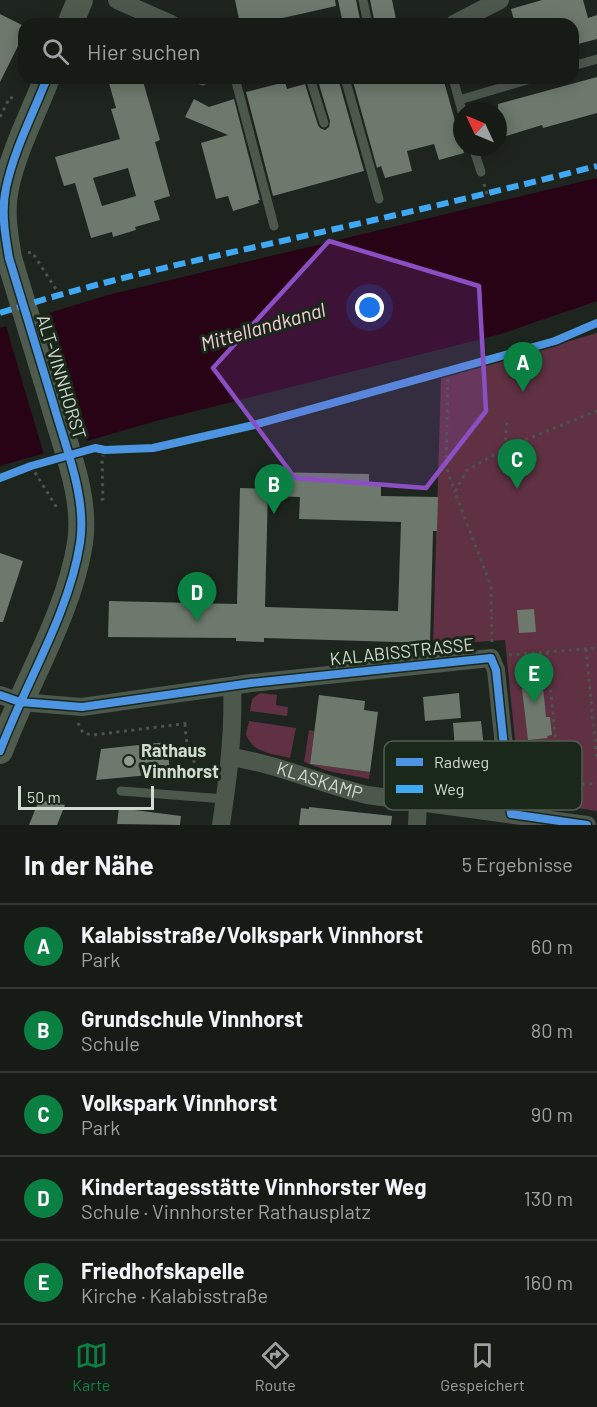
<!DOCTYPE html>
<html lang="de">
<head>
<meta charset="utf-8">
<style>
  :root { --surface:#161b16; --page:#1f241f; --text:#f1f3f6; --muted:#9ea1a1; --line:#353935; --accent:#0b8043 }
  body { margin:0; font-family:Barlow,sans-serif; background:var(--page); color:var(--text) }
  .compass { position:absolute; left:453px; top:102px; width:54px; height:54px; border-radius:50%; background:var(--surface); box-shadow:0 3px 15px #0003; rotate:314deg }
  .scale { position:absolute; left:18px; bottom:15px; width:136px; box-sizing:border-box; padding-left:6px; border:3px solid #d2dbd2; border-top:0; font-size:16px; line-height:21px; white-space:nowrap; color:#d2dbd2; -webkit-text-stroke:4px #1a281a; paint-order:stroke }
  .you { position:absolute; left:370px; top:308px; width:21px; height:21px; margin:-15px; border:4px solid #fff; border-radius:50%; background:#1a73e8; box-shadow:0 0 0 9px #1a73e833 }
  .badge { display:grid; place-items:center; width:39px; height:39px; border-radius:50%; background:var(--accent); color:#fff; font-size:20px; font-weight:700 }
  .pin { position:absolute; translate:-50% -50px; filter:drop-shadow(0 2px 3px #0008) }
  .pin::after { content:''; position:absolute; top:32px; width:21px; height:18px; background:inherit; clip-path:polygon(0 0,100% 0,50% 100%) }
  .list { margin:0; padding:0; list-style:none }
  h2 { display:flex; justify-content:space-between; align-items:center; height:78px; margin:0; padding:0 24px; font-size:26px }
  h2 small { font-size:20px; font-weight:400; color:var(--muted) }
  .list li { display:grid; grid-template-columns:39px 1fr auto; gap:18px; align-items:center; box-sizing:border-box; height:84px; padding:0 24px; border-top:2px solid var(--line) }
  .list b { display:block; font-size:22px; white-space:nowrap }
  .list p { margin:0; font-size:20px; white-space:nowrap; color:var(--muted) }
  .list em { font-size:20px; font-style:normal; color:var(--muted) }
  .icon { flex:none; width:33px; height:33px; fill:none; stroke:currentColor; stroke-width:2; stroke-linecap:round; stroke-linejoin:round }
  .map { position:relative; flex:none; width:597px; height:825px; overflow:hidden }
  .search { position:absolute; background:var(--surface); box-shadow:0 3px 15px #0003; left:18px; right:18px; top:18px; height:66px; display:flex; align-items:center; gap:15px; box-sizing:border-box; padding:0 21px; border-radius:18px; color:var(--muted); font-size:22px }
  .sheet { height:498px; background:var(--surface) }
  nav { display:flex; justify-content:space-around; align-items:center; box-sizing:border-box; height:84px; border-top:2px solid var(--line); background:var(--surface); font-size:16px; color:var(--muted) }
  nav a { display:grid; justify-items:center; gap:3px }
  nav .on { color:var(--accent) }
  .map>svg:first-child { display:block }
</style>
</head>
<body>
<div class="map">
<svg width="597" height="825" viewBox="0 0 597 825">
  <rect width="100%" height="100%" fill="#1e241e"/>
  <!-- green -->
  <path fill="#5f3143" d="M597,333v478l-76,-11 -16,-160 -72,5 8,-267z
    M260,693l17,2 -1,10 12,2 -1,9 -37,-5 2,-12z
    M249,721l47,7 -6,30c-16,-4 -38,-5 -44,-24z
    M309,730l5,1 -4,33 60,8 -1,7 -41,-8 -24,-9z"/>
  <!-- water -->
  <path fill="#280315" d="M597,178v123l-96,33 -345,87 -156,45v-138l108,-33z"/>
  <!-- pier -->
  <path fill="#1e241e" d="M49,310l39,133 -44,12 -39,-132z"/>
  <!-- building -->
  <path fill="#6d796c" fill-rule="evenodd" d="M235,0h100l1,6 -80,18h-16z
    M338,0h18l5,24h-18z
    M370,0h22l5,24h-22z
    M542,0h41l5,18 9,-3v24l-19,5 -5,-20h-58l-4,-15z
    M0,14l24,12v8l-24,48z
    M597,77v36l-54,15 -1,-3 -39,12 -1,-5 -4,1v-29z
    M125,78h17l18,62 -5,2 15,54 -16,5 6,19 -25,7 1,3 -23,7 -1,-5 -21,6 -16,-55 -11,3 -9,-29 65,-18 -9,-30 5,-1 -7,-25zM128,168l8,28 -34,10 -9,-28z
    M328,78h10l26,93 -91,25 -27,-104 39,-10 2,7 18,-5 13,41 2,3 5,2 4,-3 1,-6 -12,-40z
    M352,78h91l21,75 -25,7 -5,-16 -27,7 5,20 -27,7 -4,-12 -4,2z
    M194,99l15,8 25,-8 26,101h-2l1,3 -26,8 -5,-15 -12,3 -15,-56 27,-8 -43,-18z
    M269,472l100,2v10h12v12l57,1 -1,34h-4l-3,112 -166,-5v4l-28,-1v-3l-128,-1 1,-36 128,3 3,-116 28,1 -3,118 133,4 3,-89 -102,-3 1,-22 -32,-1z
    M0,553l23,8 -20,61h-3z
    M534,609l2,23 -17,1 -2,-23z
    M543,687l3,30h4l2,18 -5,1 1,2 -20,2 -6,-51z
    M459,693l2,25 -36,3 -2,-24z
    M319,695l46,6 -1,9 14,2 -8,60 -60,-8z
    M481,721l7,64 -30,2 -5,-64z
    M167,742l3,31 -74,7 5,-31z
    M39,800l26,5 -8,20h-28z
    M309,807l83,9 -1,9h-92l2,-17 8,1z
    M119,808l62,8 -1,9 -63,-1z"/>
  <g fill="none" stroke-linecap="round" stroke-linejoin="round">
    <!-- path -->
    <path stroke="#4c544b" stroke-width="3" stroke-dasharray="3 4.5" stroke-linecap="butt" d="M0,117l10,-20 6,3
      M484,184l3,10
      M28,253l4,-1 27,42
      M448,372l-2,95 9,25
      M505,448l2,-29
      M31,466l26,42
      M101,500l2,-1 -1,-40 3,-9
      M492,642l-1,-56 -36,-94 11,-21 39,-23 92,-37
      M586,649l11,112
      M547,652l13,135 37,-4
      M509,655l88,-7
      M78,723l5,10 10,2 97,-12
      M185,724c1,19 4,45 26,48"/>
    <!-- lane -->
    <path stroke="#4d584d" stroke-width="9" d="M363,0l5,24
      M573,66l24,-7
      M196,78l7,3
      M235,78l39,148
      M310,78l14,45
      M345,78l34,121
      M453,78l9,33
      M459,100l75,-22
      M473,147l8,25
      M121,791l104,8"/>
    <!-- street -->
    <g stroke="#4d584d" stroke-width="18">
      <path d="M117,0l54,24"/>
      <path d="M454,24l46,-24"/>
      <path d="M0,695l20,7 62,5 169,-24 240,-25 5,12 15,144"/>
      <path id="s1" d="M231,757c46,7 90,27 136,38l220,30"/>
      <path d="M221,825c7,-47 13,-92 11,-139"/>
      <path d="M417,825l1,-23"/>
    </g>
    <!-- secondary -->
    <path stroke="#4e5b4d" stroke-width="26" d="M70,24l10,-24
      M0,751c25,-67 69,-137 80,-208 7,-45 -14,-94 -26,-137 -15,-49 -30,-99 -45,-148 -4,-23 -8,-47 -3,-70 8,-38 27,-74 41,-110"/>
    <!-- quiet -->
    <path stroke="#3fa9f5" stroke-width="6" stroke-dasharray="12 6" stroke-linecap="butt" d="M0,313c96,-31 193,-52 291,-74 102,-23 204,-47 306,-73"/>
    <!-- cycleway casing -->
    <g stroke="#1a281a" stroke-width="11">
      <path id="cycleway" d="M0,478l31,-12 64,-18 10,2 48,-2 101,-23 301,-84 42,-18
        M0,695l20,7 62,5 169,-24 240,-25 5,12 15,144 76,11
        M0,751c25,-67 69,-137 80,-208 7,-45 -14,-94 -26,-137 -15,-49 -30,-99 -45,-148 -4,-23 -8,-47 -3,-70 8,-38 27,-74 41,-110"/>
    </g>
    <!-- cycleway -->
    <use href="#cycleway" stroke="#4d94e3" stroke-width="8"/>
  </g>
  <!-- marked area -->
  <path fill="#8c4fc3" fill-opacity="0.2" stroke="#8c4fc3" stroke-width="4.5" stroke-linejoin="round" d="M329,241l150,45 7,125 -60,77 -131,-10 -82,-110z"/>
  <!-- markers -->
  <circle fill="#939b93" stroke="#1a281a" stroke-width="2" cx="129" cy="761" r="6"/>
  <g text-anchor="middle" stroke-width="6" stroke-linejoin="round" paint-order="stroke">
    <!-- street labels -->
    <g font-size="18" fill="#d2dbd2" stroke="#1a281a">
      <text transform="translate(61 377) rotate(73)" y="6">ALT-VINNHORST</text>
      <text transform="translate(402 652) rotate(-6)" y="6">KALABISSTRASSE</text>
      <text dy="6" stroke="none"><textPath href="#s1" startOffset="92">KLASKAMP</textPath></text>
    </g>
    <!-- poi labels -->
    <g font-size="18" font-weight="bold" fill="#d2dbd2" stroke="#1a281a" text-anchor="start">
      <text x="141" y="757">Rathaus<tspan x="141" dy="21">Vinnhorst</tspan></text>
    </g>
    <!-- water labels -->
    <g font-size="20" font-style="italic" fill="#f6cddb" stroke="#1a281a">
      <text transform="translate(263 327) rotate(-16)" y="7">Mittellandkanal</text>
    </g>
  </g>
  <!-- legend -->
  <rect x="384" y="741" width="198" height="69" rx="9" fill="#1a281a" stroke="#515e51" stroke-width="1.5"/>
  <rect x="396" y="758" width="27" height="8" fill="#4d94e3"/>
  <rect x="396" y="785" width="27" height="8" fill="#3fa9f5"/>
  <g font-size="16" fill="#d2dbd2">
    <text x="434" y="768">Radweg</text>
    <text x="434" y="795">Weg</text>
  </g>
</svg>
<svg class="compass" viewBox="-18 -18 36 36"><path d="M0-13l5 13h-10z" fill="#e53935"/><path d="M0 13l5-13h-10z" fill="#9ea1a1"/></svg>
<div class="scale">50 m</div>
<div class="you"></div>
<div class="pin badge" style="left:523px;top:392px">A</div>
<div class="pin badge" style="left:274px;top:514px">B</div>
<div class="pin badge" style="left:517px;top:489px">C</div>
<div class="pin badge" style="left:197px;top:622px">D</div>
<div class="pin badge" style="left:534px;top:703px">E</div>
<div class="search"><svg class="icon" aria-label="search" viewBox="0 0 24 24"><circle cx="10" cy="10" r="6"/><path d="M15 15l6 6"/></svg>Hier suchen</div>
</div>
<section class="sheet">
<h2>In der Nähe<small>5 Ergebnisse</small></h2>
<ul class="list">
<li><span class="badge">A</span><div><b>Kalabisstraße/Volkspark Vinnhorst</b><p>Park</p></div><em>60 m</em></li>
<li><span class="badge">B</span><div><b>Grundschule Vinnhorst</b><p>Schule</p></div><em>80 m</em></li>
<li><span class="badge">C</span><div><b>Volkspark Vinnhorst</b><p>Park</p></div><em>90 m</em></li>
<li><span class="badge">D</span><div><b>Kindertagesstätte Vinnhorster Weg</b><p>Schule · Vinnhorster Rathausplatz</p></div><em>130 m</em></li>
<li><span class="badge">E</span><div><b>Friedhofskapelle</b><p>Kirche · Kalabisstraße</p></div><em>160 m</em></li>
</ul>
</section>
<nav>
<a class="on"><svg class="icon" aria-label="map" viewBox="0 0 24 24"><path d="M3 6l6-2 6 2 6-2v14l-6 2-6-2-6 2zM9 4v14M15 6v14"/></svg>Karte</a>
<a><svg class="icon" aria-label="directions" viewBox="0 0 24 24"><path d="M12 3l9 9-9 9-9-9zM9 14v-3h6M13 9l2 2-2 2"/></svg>Route</a>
<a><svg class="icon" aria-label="saved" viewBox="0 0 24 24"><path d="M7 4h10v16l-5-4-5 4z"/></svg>Gespeichert</a>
</nav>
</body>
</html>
